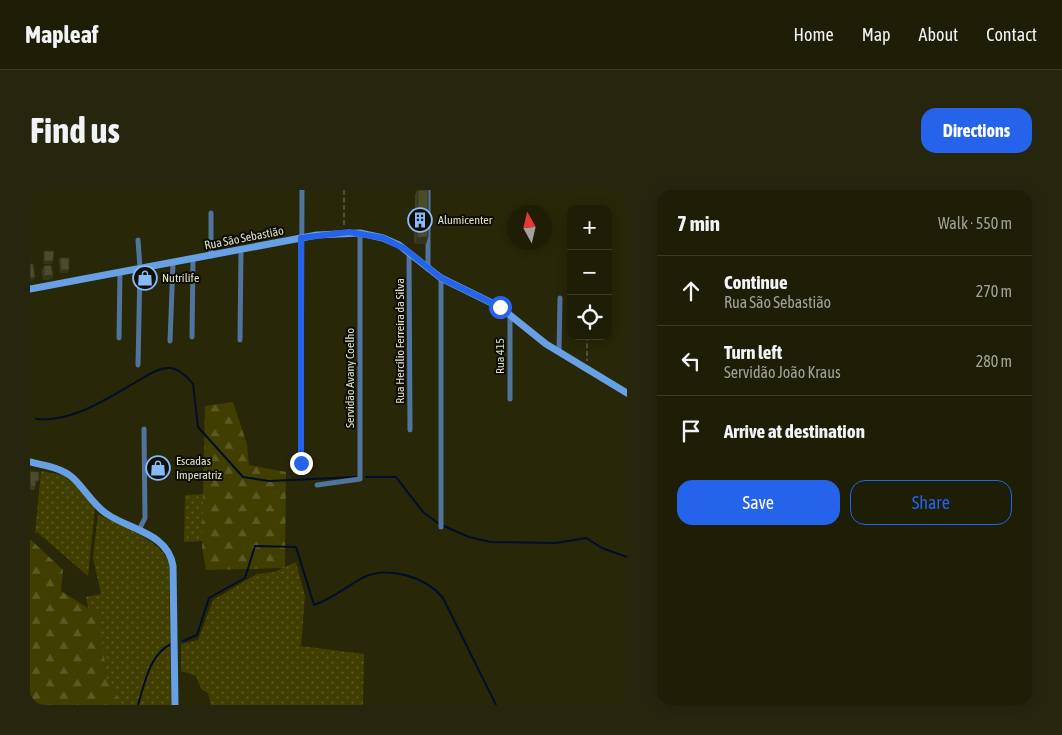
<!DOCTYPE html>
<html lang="en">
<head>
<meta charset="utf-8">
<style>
  :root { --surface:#1e1d05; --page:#26260f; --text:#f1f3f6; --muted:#a1a29a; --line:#3c3b27; --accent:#2563eb }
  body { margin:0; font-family:"Asap Condensed",sans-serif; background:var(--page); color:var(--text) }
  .controls { position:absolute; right:15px; top:15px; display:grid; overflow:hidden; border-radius:10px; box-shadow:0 2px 12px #0003 }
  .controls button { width:45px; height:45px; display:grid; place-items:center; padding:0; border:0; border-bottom:1px solid var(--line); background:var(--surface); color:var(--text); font:25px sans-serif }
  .compass { position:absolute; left:477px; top:15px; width:45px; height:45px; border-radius:50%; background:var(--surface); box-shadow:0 2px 12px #0003; rotate:352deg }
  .stop { position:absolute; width:15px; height:15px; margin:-11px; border:4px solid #2563eb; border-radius:50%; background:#fff }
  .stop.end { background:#2563eb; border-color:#fff; box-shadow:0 1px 5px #0008 }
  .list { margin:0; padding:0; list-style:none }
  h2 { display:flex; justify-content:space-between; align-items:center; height:65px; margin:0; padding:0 20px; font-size:21px }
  h2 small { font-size:16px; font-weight:400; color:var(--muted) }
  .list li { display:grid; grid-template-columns:32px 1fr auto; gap:15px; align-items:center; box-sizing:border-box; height:70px; padding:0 20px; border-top:1px solid var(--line) }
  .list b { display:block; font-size:19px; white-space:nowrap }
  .list p { margin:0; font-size:16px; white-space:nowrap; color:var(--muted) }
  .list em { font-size:16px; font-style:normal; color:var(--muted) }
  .actions { display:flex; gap:10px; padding:15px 20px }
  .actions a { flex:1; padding:11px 0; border:1px solid var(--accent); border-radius:15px; text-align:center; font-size:18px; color:var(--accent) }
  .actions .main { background:var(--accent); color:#fff }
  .icon { flex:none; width:28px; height:28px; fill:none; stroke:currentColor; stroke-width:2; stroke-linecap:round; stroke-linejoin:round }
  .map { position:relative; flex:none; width:597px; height:515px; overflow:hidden; border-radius:15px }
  header { display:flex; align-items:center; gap:30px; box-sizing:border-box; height:70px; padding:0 25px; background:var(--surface); border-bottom:1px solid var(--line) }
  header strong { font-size:24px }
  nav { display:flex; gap:28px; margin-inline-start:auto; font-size:18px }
  .intro { display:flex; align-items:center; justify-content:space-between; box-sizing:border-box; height:120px; padding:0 30px }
  h1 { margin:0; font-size:35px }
  .button { padding:12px 22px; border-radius:15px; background:var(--accent); color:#fff; font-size:18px; font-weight:700 }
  main { display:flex; gap:30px; padding:0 30px }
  aside { flex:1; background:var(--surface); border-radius:15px; box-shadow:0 2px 12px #0003 }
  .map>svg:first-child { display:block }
</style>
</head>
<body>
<header>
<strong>Mapleaf</strong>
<nav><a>Home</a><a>Map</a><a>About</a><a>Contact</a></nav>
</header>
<div class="intro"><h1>Find us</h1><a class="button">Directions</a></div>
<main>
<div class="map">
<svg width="597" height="515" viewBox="0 0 597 515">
  <defs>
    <pattern id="grass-dots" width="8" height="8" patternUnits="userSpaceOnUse" patternTransform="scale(1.25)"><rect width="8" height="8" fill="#413f00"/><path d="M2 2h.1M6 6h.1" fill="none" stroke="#5c5a24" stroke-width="1.8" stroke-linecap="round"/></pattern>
    <pattern id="forest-firs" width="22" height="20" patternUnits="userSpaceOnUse" patternTransform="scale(1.25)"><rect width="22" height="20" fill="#413f00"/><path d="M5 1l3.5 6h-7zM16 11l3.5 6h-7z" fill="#5c5a24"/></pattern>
  </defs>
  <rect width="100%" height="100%" fill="#282707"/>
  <!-- grass -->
  <path fill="url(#grass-dots)" d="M11,281l22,4 16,14 16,19 -7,68 -51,-44 -2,2z
    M176,304l-3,47 -19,1 1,-47z
    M68,324c24,13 57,23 71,47l2,144h-53l-13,-10 -19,-98 15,-3 -8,-36z
    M266,372l9,34 -4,50 63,8 -1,51h-152l-3,-12 -7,-4 -5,-13 -15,-5v-27l17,-4 15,-40 44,-26 17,-2z"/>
  <!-- forest -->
  <path fill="url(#forest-firs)" d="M203,212l14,42 2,21 37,7 -1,96 -79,2 -4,-23 3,-141z
    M0,349l33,31 -2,21 38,24 8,66 16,24h-93z"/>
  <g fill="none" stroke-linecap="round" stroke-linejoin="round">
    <!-- stream -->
    <path stroke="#000e2b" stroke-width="2" d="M6,229c35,4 71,-20 100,-37 9,-5 21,-14 32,-14 9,-1 20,9 25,16l5,43 45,50 26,4 87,-4
      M336,287h30l27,35 16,12
      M414,336l25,11 22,5 65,1 30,-5 16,10 25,9
      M153,451l14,-6 12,-37 36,-20 10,-32 41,1 18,58c18,-6 32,-18 48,-27 26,-13 64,-1 81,20l53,107
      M108,515c7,-22 11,-50 33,-61"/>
    <!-- path -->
    <path stroke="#7a7a60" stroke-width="1" stroke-dasharray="5 2.5" stroke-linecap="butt" d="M314,0v37
      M557,146v25"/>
    <!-- street -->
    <path stroke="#51749e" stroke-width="5" d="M398,0v79
      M181,23v43
      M108,50l2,28 -2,97
      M379,63l1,177
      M162,147l1,-78
      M89,148l1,-66
      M210,150l1,-90
      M140,151l3,-78
      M529,162l1,-54
      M480,209v-85
      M271,273l1,-273
      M287,295l43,-6v-246
      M411,337v-249
      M109,340l6,-12 -1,-89"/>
    <!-- secondary -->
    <path stroke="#67a0e4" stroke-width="7" d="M0,99l287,-54 43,-2 23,5 16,7 42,33 59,29 46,37 81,49
      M0,272c14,3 32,6 43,16 12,11 20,27 34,36 23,16 61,19 66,52l2,139"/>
  </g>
  <!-- wall -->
  <path fill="#414026" d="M387,0h11v47l-2,7h-12l1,-49z
    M30,68l8,15h-8l-1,-12z
    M14,76l9,9 -1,4 -9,1 -1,-10z
    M0,281l7,13h-1l-2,6 -4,-1z"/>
  <!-- shaded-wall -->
  <path fill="#35341f" d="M398,47l-2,7h-12l3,-6z
    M14,71h9l-1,3h-9z
    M31,80h8l-1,3h-8z
    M23,85l-1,4 -9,1 1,-4z
    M5,87l-1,3 -4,1v-3z
    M137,283l-1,2h-17v-1z"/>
  <!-- building -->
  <path fill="#4c4b2c" stroke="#35341f" d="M388,0h10v47l-11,1z
    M14,61h10l-1,10h-9z
    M30,68h9v12h-8z
    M0,74h3l2,13 -5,1z
    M21,75l2,10 -9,1v-10z
    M121,270l16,1v12l-18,1z
    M0,281l9,1v9h-3l-1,6 -5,-1z"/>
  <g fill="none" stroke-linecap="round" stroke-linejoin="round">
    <!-- route -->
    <path stroke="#2563eb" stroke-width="6" d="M271,273v-225l48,-6 34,6 22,11 36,29 59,29"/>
  </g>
  <!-- icons -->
  <defs>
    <g id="building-ring" transform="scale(1.25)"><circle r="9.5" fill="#100f04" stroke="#86bbfb" stroke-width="1.5"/><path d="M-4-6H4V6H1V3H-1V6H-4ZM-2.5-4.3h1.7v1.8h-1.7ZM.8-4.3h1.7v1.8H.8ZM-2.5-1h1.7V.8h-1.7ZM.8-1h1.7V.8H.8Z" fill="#86bbfb"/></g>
    <g id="shop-ring" transform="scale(1.25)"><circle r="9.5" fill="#100f04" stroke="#86bbfb" stroke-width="1.5"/><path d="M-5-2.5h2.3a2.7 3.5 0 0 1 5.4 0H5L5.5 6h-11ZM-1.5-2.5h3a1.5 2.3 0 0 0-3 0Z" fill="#86bbfb"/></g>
  </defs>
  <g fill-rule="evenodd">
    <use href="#building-ring" x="390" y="30"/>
    <use href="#shop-ring" x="115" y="88"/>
    <use href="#shop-ring" x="128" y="278"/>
  </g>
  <g text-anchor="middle" stroke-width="4" stroke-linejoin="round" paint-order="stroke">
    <!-- poi labels -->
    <g font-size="12" fill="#e0e0ce" stroke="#100f04" text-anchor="start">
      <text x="408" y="34">Alumicenter</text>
      <text x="132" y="92">Nutrilife</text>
      <text x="146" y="275">Escadas<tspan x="146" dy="14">Imperatriz</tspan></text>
    </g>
    <!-- street labels -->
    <g font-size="12" fill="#e0e0ce" stroke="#100f04">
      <text transform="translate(214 48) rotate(-11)" y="4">Rua São Sebastião</text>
      <text transform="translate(370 151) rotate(-90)" y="4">Rua Hercílio Ferreira da Silva</text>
      <text transform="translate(470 166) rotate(-90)" y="4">Rua 415</text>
      <text transform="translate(320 188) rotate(-90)" y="4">Servidão Avany Coelho</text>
    </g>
  </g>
</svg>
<div class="controls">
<button>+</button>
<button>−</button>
<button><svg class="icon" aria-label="locate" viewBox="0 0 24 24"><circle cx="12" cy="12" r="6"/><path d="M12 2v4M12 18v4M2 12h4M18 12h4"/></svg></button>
</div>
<svg class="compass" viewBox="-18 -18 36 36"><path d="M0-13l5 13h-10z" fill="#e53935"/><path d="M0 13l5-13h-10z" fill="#a1a29a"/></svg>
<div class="stop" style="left:470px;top:117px"></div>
<div class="stop end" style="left:271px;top:273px"></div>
</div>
<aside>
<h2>7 min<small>Walk · 550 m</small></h2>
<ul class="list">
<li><svg class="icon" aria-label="ahead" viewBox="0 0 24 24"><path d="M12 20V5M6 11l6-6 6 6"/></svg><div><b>Continue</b><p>Rua São Sebastião</p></div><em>270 m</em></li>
<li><svg class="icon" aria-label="left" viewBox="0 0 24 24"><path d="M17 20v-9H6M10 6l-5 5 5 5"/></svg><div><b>Turn left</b><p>Servidão João Kraus</p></div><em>280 m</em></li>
<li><svg class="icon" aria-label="arrive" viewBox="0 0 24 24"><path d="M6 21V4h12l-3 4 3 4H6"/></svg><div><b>Arrive at destination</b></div></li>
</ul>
<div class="actions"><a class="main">Save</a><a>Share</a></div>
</aside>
</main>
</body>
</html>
